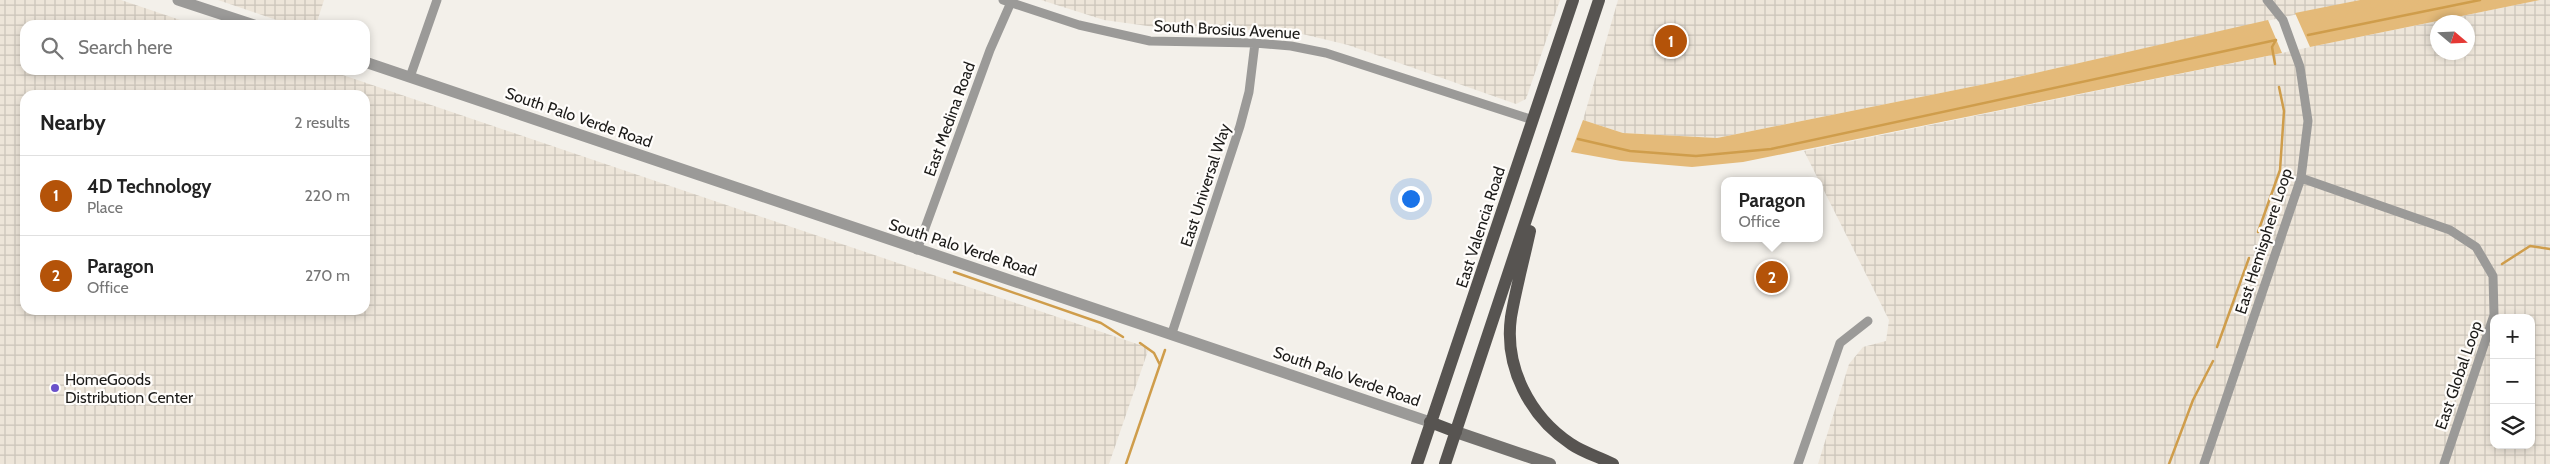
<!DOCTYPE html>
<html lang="en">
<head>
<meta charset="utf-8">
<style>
  :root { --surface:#fff; --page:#f6f6f6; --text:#222; --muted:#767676; --line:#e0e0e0; --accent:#b45309 }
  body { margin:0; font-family:Cabin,sans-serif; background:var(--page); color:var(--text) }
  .controls { position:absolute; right:15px; bottom:15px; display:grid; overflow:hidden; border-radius:10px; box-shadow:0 2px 8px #0003 }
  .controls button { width:45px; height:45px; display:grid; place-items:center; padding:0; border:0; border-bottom:1px solid var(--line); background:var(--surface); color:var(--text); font:25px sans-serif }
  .compass { position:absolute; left:2430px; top:15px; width:45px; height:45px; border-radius:50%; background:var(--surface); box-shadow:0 2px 8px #0003; rotate:109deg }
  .you { position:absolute; left:1410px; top:198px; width:18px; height:18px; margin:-12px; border:4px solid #fff; border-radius:50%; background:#1a73e8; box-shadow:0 0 0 8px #1a73e833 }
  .badge { display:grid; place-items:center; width:32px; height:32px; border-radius:50%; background:var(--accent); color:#fff; font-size:16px; font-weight:700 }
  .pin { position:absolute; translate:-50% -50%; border:2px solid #fff; box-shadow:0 1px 5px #0006 }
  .popup { position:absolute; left:1721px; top:177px; width:102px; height:65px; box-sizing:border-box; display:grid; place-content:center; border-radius:10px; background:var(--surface); filter:drop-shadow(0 1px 4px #0005); font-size:16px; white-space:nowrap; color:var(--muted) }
  .popup b { font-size:19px; color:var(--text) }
  .popup::after { content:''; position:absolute; left:50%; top:100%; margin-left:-10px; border:10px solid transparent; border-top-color:var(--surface) }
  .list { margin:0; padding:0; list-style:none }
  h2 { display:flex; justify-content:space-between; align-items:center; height:65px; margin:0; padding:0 20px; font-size:21px }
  h2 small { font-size:16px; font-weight:400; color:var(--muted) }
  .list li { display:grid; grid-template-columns:32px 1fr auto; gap:15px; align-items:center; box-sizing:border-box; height:80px; padding:0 20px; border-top:1px solid var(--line) }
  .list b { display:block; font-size:19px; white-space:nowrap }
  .list p { margin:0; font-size:16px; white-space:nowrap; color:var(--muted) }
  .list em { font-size:16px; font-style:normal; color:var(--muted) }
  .icon { flex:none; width:28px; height:28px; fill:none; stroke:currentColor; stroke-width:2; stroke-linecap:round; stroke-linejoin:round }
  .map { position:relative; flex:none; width:2550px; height:464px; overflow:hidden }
  .search { position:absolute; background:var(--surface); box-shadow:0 2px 8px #0003; left:20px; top:20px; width:350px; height:55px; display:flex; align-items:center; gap:12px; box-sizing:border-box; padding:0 18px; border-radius:15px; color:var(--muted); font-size:19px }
  .panel { position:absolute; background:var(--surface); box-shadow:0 2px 8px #0003; left:20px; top:90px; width:350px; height:225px; border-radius:15px }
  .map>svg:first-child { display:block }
</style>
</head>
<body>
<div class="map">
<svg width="2550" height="464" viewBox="0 0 2550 464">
  <defs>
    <pattern id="industrial-grid" width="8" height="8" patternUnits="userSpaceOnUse" patternTransform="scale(1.25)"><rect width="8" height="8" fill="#ede5d9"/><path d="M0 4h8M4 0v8" fill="none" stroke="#cbc4ba"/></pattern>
  </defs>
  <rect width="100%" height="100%" fill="#f3f0ea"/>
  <!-- industrial -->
  <path fill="url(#industrial-grid)" fill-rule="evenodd" d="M0,0h121l74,25h-170v45h303l821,278 -40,116h-1109zM25,95h340v215h-340z
    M218,0h106l-8,25h-25z
    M1041,0h519l-34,99 -10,5 -168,-59 -58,-14 -135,-4 -51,-7z
    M1618,0h742l-360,81 -283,57 -94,-5 -40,-13z
    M2540,0h10v464h-732l31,-100 14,-17 23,-6 3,-21 -85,-169zM2438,22h30v30h-30zM2494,318h37v127h-37z"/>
  <!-- park -->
  <path fill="#e4ba79" d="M2360,0h180l-230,47 -15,-34z
    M2268,20l14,33 -539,109 -51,5 -71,-6 -50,-9 12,-32 40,13 94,5 283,-57z"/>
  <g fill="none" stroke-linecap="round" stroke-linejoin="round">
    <!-- stream -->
    <path stroke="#cf9d4b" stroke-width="2.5" d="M2308,35l172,-35
      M2275,64l-3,-17 4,-7
      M1578,139l52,12 66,5 75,-7 505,-109
      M2258,232l22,-62 4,-59 -5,-24
      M2502,264l28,-18 20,3
      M954,272l147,51 22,14
      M1140,343l14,10 6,12
      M2217,347l32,-89
      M1126,464l39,-114
      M2169,464l24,-64 20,-39"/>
    <!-- minor -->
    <path stroke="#9b9a98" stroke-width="9" d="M1003,0l76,25 71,16 105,2 36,3 35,7 207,67
      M410,77l27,-77
      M2301,178l149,52 26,17 17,29 1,39 -50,149
      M917,250l73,-200 22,-50
      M1172,333l68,-207 9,-34 6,-49
      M1798,464l42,-121 28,-22
      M2204,464l97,-286 7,-57 -8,-54 -17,-47 -16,-20"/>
    <!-- tertiary -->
    <path stroke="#9b9a98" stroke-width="11" d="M178,0l76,25
      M365,62l1065,360"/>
    <!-- secondary -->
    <path stroke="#73716e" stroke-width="12" d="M1456,432l94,32"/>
    <!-- primary -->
    <path stroke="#575451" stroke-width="12" d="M1530,231c-6,28 -14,57 -19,86 -7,50 19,100 60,127 13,9 29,13 42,20
      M1430,422l26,10
      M1417,464l156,-464
      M1445,464l154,-464"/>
  </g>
  <!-- markers -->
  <circle fill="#6a51ca" stroke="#fffdfb" stroke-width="2" cx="55" cy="388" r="5"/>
  <g text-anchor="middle" stroke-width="4.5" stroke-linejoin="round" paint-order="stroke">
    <!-- street labels -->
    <g font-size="16" fill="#1c1b19" stroke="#fffdfb">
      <text transform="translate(1227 29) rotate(3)" y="6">South Brosius Avenue</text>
      <text transform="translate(579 117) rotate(19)" y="6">South Palo Verde Road</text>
      <text transform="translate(949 119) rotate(-70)" y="6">East Medina Road</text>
      <text transform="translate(1205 185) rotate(-72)" y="6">East Universal Way</text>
      <text transform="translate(1480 227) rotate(-72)" y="6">East Valencia Road</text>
      <text transform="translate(2263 241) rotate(-72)" y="6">East Hemisphere Loop</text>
      <text transform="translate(963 247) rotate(18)" y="6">South Palo Verde Road</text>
      <text transform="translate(2458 375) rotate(-71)" y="6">East Global Loop</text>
      <text transform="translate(1347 376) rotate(19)" y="6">South Palo Verde Road</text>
    </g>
    <!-- poi labels -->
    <g font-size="16" fill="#1c1b19" stroke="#fffdfb" text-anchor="start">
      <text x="65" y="385">HomeGoods<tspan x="65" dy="18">Distribution Center</tspan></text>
    </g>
  </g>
</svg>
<div class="controls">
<button>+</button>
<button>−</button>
<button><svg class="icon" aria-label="layers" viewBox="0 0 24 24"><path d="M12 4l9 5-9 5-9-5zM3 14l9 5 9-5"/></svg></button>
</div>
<svg class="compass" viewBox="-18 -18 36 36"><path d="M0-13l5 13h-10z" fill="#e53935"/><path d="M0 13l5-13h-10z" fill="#767676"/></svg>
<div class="you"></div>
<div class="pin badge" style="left:1671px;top:41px">1</div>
<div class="pin badge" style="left:1772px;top:277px">2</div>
<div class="popup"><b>Paragon</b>Office</div>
<div class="search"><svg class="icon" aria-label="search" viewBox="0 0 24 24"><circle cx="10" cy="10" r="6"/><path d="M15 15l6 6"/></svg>Search here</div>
<section class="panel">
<h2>Nearby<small>2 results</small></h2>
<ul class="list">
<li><span class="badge">1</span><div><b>4D Technology</b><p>Place</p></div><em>220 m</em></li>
<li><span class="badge">2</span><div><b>Paragon</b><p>Office</p></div><em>270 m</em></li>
</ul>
</section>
</div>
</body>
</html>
